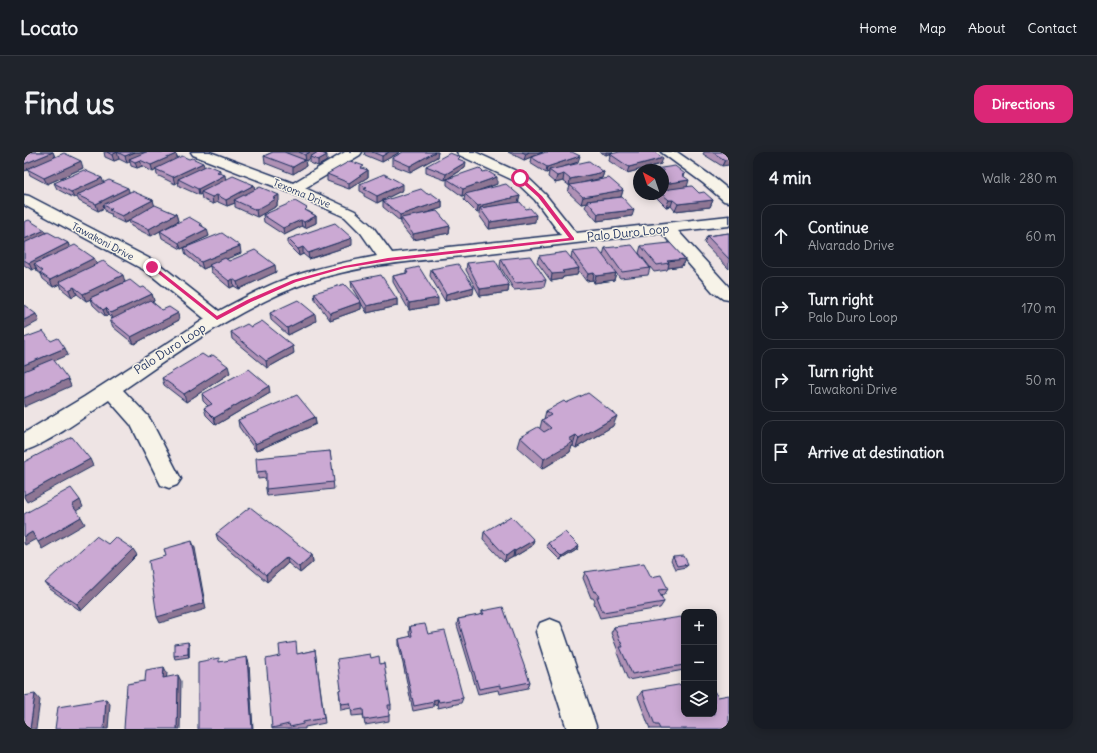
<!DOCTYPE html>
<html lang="en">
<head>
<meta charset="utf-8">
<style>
  :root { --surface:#171b24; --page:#20242c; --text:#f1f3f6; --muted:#9ea1a6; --line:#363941; --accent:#db2777 }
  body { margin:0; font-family:Delius,sans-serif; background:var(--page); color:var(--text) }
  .controls { position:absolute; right:12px; bottom:12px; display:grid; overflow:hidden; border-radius:8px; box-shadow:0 2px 10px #0003 }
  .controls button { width:36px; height:36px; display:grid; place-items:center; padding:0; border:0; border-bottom:1px solid var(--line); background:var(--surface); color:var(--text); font:20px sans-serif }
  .compass { position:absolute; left:609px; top:12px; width:36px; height:36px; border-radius:50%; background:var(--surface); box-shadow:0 2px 10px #0003; rotate:320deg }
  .stop { position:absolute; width:12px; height:12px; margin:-9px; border:3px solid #db2777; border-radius:50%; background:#fff }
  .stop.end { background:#db2777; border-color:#fff; box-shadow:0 1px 4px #0008 }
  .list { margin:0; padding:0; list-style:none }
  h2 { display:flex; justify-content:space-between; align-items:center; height:52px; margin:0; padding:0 16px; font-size:17px }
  h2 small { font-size:13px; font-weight:400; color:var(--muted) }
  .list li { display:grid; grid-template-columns:26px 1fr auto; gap:12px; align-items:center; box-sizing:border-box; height:64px; margin:0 8px 8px; padding:0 8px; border:1px solid var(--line); border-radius:12px }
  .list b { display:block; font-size:15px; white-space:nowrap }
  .list p { margin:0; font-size:13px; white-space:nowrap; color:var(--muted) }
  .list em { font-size:13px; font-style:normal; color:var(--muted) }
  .icon { flex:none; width:22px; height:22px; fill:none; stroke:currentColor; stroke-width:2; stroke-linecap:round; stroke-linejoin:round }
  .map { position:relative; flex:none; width:705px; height:577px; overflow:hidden; border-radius:12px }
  header { display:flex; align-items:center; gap:24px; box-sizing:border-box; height:56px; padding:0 20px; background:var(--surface); border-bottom:1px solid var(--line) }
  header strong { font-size:19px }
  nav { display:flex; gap:22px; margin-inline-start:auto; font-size:14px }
  .intro { display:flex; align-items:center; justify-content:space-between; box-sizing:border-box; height:96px; padding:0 24px }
  h1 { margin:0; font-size:28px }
  .button { padding:10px 18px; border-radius:12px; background:var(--accent); color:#fff; font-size:14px; font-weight:700 }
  main { display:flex; gap:24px; padding:0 24px }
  aside { flex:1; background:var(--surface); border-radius:12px; box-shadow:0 2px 10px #0003 }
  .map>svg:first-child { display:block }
</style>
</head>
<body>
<header>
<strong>Locato</strong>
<nav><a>Home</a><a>Map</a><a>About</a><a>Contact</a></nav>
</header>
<div class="intro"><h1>Find us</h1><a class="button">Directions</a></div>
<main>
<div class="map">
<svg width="705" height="577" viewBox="0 0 705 577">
  <rect width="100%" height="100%" fill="#eee4e4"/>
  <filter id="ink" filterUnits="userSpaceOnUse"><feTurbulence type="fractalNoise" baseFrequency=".025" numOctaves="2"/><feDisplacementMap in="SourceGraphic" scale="8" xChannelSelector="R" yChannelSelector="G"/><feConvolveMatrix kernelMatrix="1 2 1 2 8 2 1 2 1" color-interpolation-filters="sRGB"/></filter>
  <g filter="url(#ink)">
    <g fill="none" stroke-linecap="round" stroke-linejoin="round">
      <!-- minor casing -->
      <g stroke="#1b2f5e" stroke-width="3">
        <path id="minor" d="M167,0h19l83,31 52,-31h17l-2,3 -55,33 50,23 18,16 19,26 169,-18 -26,-35 -20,-19 -56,-26 -2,-3h18l50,23 20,19 31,39 153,-17v10l-51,5 51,56v13l-6,-1 -10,-7 -51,-59c-66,8 -132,15 -199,23 -50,5 -103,9 -151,25 -69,24 -129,68 -189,109l25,26 3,5 30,58 -4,6 -8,3 -8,-3 -30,-60 -22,-25c-23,16 -60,43 -85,51v-18l60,-36 121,-78 -59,-48 -122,-66v-10l5,1 129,67 61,48c26,-14 52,-28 81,-37 25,-8 51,-13 77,-18l-16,-23 -16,-16 -56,-25 -96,-37z
          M637,0h16l36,25 16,13v12l-5,-1 -21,-18z
          M526,467l10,4 4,9 33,97h-30l-31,-97 4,-9z"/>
      </g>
      <!-- minor -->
      <use href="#minor" fill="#f7f3e8" fill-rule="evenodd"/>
    </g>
    <!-- wall -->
    <path fill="#af91b5" stroke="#1b2f5e" d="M0,0h29l2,5 28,11 -36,16 -17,-9 -2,-5 -4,1z
      M80,0h69l3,2 2,4 26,9 16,3v3l6,7 28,5v5l25,11 -2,2v3l-20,11 -22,-10v-4l-8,3 -9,-4 -5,2 -11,-5 -1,-5 -2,1 -20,-9 -1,-4 -3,2 -18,-9 -1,-5 -3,2 -11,-6 -5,2 -6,-2 -1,-5 -3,2 -8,-4 -5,2 -9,-4z
      M249,0h47l7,9 -9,5 -8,-3v-4l-4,2h-1l1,5 -13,8 -28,-11 -1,-7z
      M297,0h9l-4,2z
      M340,0h36l-18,10 -17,-7z
      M379,0h35l-1,5 -27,15 -18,-7v-7z
      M484,0h35l-8,4 43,6 -11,4 37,6 -2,6 -20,5 41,7 -2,7 11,19 -35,5 -12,-14 2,-4 -6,1 -13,-12 2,-6 -7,-5 -8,2 -7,-6 1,-5 -3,1 -16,-10 1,-6 -7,3z
      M576,0h13l-7,3z
      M680,0h25l-7,14 -19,-12z
      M586,2l51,10 -34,9 -18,-12z
      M436,8l5,8 -16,10 48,6 -23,8 46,4 -2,7 17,19 -46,7 -10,-14v-3l-2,1 -13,-13 1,-5 -3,1 -15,-11v-6l-2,1 -19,-7v-7z
      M344,18v7l-19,12 -22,-8v-7z
      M661,22l-1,2 3,11 26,13 -3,7 -35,4 -4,-5 -5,1 -10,-10 1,-3h6z
      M79,30l26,10 24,8 1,6 22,8 2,7 -16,9 40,-5 7,11 -28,13 -19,-11 -2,-7 -9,5 -20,-10 -2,-5 -5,2 -12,-6 -1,-3 -5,-2 -2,-4 -6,3 -19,-10 -2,-4 -3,1 -17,-9 -3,-6z
      M336,32l43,6 -26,13 -13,-7v-3l-4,-2z
      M403,42l15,7v7l-19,6 27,12 -1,7 -36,7 -12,-15v-4h-1l-17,-14v-6z
      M284,59l8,5v7l-11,5 -3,-2 -18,9 -20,-13 -1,-7z
      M0,70l44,21 2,5 24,10 3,6 28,18 27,12 2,7 -2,1 10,8 17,10 -45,24 -21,-17 -3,-7 2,-1 -4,-4 -2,2 -13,-12 -2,-6 -5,2 -9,-7 -5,3 -10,-8 -2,-5 -7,3 -10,-8 -2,-5 -4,-3 -1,-3 -4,2 -8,-5z
      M705,81v36l-25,-26 3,-7z
      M264,87l64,6 -43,14 -6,-5 -4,2 -11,-11z
      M617,94l44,13 -3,7 -14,2 -1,2 -13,2 -15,-19z
      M160,96l57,5 -15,6 3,2 47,11 -37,17 -5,-3 -4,2 -19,-16 -1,-6 -7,3 -17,-14z
      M581,96l45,20 -2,7 -28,3 -4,-5 -2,7 -20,3 -1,-3 -7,1 -8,-11 -1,5 -14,2 -1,2 -11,2 -14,-19 2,-6 32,2 1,-6 31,3z
      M477,107l45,21 -2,7 -30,3 -14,-24z
      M443,111l42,22 -1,7 -28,4 -14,-26z
      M407,117l42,25 -28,7 -15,-25z
      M382,118l32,35 -29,5 -16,-28v-6l13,-3z
      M327,129l46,18v7l-30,7 -6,-10v6l-31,11 -15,-20 -1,-7 46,8 -8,-13z
      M246,161l46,8 -28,14 -17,-15z
      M227,175l43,26 -27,15 -35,-29 -1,-7z
      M206,221l-44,29 -22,-17 -2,-7z
      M246,241l-54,32 -10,-10 -2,-7 4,-2 -5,-5 -1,-7z
      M542,251l47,23 -37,22 -3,-2h-1l-2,6 -28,17 -25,-22 3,-10 20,-9 2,-8 2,-1 2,-8z
      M291,265l1,7 -60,27 -17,-24 -1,-7z
      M306,299l4,38 -67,7 -1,-7v-11l-8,1 -1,-7z
      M460,380l48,14 -18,11h-1l-9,5 -21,-23z
      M192,382l96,21 1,7 -13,11 -12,-10 -21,19 -49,-42z
      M524,391l30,6 -18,11 -14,-14z
      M113,403l-56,56 -31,-22 -5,-6z
      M649,405l15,7 -2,3 -11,2 -4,-8z
      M561,420l66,5 17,12 -4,6 -3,1 3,6 -4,6 -60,10 -6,-15 1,-2 -2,-3h-2l-8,-20z
      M458,459l48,71 -2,6 -29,6 -1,-4 -20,4 -21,-69 1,-6 24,-4z
      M660,471v47l-56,10 -11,-27 1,-2 -7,-18 3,-6z
      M386,474l18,8 35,64 -2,5 -23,5 -1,-4 -4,1v2l-20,4 -14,-66v-6l11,-2 -1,-5z
      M164,490l1,3v12l-14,2 -1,-3z
      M291,498l10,73 -20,4v2h-33v-1l26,-74z
      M347,506l9,6 11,41v5h-2v11l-24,4 -2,-10 -11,1 -1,-8 -10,2 -2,-20 2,-1z
      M618,539l87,38h-79l-12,-32z"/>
    <!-- shaded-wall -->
    <path fill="#8e7694" stroke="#1b2f5e" d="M29,0l2,6 -28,11 1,1 -4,1v-7z
      M93,0l2,7 -5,2 -2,-6z
      M111,0h16l-22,7 1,2 -3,2 -2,-7z
      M286,0h9l-9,5v2l-4,2 -1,-6z
      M365,0h11l-18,10v-6z
      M411,0h3l-1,5 -27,15v-6z
      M505,0h14l-19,8 2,-6z
      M582,0h7l-7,3z
      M152,2l2,6 -23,9 1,1 -3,2 -2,-7z
      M303,3v6l-9,5v-6z
      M556,4l-2,6 -27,9 -2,-1v2l-3,1 1,-6z
      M639,6l-2,6 -34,9 2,-6z
      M705,7v6l-7,1 3,-6z
      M116,8l2,6 -5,2 -2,-6z
      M281,8l1,6 -13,8v-7z
      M57,9l2,7 -36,16 -3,-6z
      M442,10l-1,6 -20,12 1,-6z
      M179,11l2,6 -27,10v3l-3,2 -2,-7z
      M344,18v7l-19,12v-6z
      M580,20l-2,6 -33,8 1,-7z
      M540,22l-1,7 -8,2 2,-7z
      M201,23l1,7 -25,10v2l-2,1 -1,-6z
      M473,25v7l-31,11 -1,-1v1l-3,1 1,-7z
      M78,26l2,6 -27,11v2l-3,1 -3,-6z
      M665,28l-2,7 -24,4v-7z
      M379,32v6l-26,13v-7z
      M230,33l1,7 -21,8 1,3 -8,3 -1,-6z
      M104,36l2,7 -27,10 1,3 -6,3 -2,-7z
      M599,38l-2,7 -34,4v2l-6,1 2,-7z
      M193,43l1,7 -5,2 -1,-7z
      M255,43v6l-2,2v3l-20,11 -1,-7 17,-12z
      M496,44l-2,7 -38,5 -1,4 -2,1 1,-7z
      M129,48l2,7 -26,13v1l-5,2 -2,-7z
      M645,48h4l-2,6 -5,1z
      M689,48l-3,7 -35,4 3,-7z
      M418,49v7l-39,12 -2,-2v3h-1v-6z
      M610,58l-2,6 -35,5 1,-7z
      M152,62l2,7 -27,15 -2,-7z
      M512,63l-1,7 -46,7 1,-7z
      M292,64v7l-11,5 -1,-6z
      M277,68l1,6 -18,9 -1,-7z
      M426,74l-1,7 -36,7v-6z
      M183,77l2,7 -28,13 -2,-6z
      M21,78l3,6 -24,11v-8z
      M328,86v7l-43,14 -1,-6z
      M44,91l2,7 -36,14 2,4 -4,2 -3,-7z
      M216,94l1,7 -31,13 -1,-1 1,1 -7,3 -2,-7z
      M279,95v7l-4,2 -1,-7z
      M70,106l3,7 -38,17 1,2 -7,3 -3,-7z
      M661,107l-3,7 -14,2 1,-5 -2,-2z
      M251,113l1,7 -37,17 -2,-7z
      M555,116l-2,7 -14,2 -1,2 -11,2 1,-7 10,-3z
      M570,121l-1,7 -7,1 2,-7z
      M592,121l-2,7 -20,3 2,-7z
      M99,123l2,7 -35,16 1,1 -5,2 -3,-7z
      M209,127l1,7 -4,2 -1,-7z
      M485,133l-1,7 -28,4v-7z
      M50,135l3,7 -5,3 -3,-7z
      M450,135l-1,7 -28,7 1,-7z
      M128,142l2,7 -41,19 -2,-7z
      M414,146v7l-29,5v-7z
      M373,147v7l-30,7v-7z
      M337,150v7l-31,11v-7z
      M82,156l2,7 -2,2 -3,-7z
      M154,161l1,7 -45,24 -3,-7z
      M12,162l3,7 -15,8v-9z
      M291,162l1,7 -28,14 -1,-7z
      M269,194l1,7 -27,15 -1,-7z
      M41,196l3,7 -44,19v-9z
      M204,214l2,7 -44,29 -2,-8z
      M44,227l3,7 -47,21v-9z
      M245,234l1,7 -54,32 -2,-7z
      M593,264l-4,10 -37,22 3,-10z
      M291,265l1,7 -60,27 -1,-7z
      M552,283l-3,11h-1l-2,6 -28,17 2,-10 25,-20z
      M66,307l3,7 -66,36 -3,-5v-2z
      M56,348l3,7 -7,4 -4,-6z
      M57,365l4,7 -43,25 -4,-7z
      M8,380l4,7 -11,6 -1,-2v-6z
      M510,388l-2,6 -18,11 1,-6z
      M168,389l3,7 11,61 -46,14 -3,-6z
      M555,394l-1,3 -18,11 2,-3z
      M109,397l4,6 -56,56 -4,-7z
      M490,398l-1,7 -9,5 2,-6z
      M288,403l1,7 -13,11 -1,-6z
      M263,405l1,6 -21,19 -1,-7z
      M164,490l1,3v12l-1,-3z
      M223,505l2,6 4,66h-1z
      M140,515l3,6 -1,10 -3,-5z
      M154,523l3,6 -1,48h-3z
      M11,542l5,6 -4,29h-6z
      M82,547l4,5 -2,25h-4z
      M414,547l-1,5 -4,1v-5z"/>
    <!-- building -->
    <path fill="#cba9d3" stroke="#1b2f5e" d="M0,0h29l-29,12z
      M83,0h28l-10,4 -8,-4 -5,3z
      M122,0h27l3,2 -25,11 -11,-5 -5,2 -6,-3z
      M249,0h11l21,8 -12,7 -29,-11z
      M275,0h11l-5,3z
      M294,0l9,3 -9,5 -8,-3z
      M348,0h17l-7,4z
      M379,0h32l-25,14 -18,-8z
      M498,0h7l-3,2z
      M522,0h26l8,4 -33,11 -16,-10z
      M596,0h34l9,6 -34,9 -19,-13z
      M688,0h17v7l-4,1z
      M40,1l17,8 -37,17 -17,-9z
      M426,1l10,4 -2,2 8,3 -20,12 -20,-8z
      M158,4l7,3 3,-1 11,5 -30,14 -18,-8z
      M326,9l14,5 -3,2 7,2 -19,13 -22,-9z
      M565,9l15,11 -34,7 -6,-5 -7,2 -8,-6z
      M184,13l12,5 -3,2 8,3 -27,14 -20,-10z
      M651,14l10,8 -3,1 7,5 -26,4v-14h-15z
      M455,16l4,4 4,-1 10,6 -34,12 -16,-10z
      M60,18l18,8 -31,14 -17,-9z
      M360,22l19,10 -26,12 -13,-7 3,-1 -7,-4z
      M209,24l21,9 -28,15 -9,-5 -5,2 -11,-5z
      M585,26l14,12 -40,7 -13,-12z
      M85,28l19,8 -32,16 -19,-9z
      M482,32l14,12 -42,10 -13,-12z
      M668,34l7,7 5,-1 9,8 -35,4 -5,-4h-4l-7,-6h1v-4z
      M236,35l19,8 -6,3 3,1 -20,11 -22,-10z
      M397,37l6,5 4,-1 11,8 -42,14 -17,-14z
      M108,39l21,9 -31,16 -13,-6 3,-1 -9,-4z
      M598,45l12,13 -36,4 -11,-13z
      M271,49l12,7 -2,2 11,6 -12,6 -3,-2 -18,8 -20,-13z
      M496,50l6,7 4,-1 6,7 -46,7 -10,-14z
      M131,53l21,9 -27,15 -20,-9z
      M413,59l13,15 -37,8 -12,-16z
      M165,65l12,7 -1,1 7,4 -28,14 -19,-12z
      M5,68l16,10 -21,9v-17z
      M311,71l17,15 -44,15 -5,-6 -5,2 -10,-10z
      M24,80l20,11 -39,20 -5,-3v-17z
      M198,81l18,13 -39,16 -17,-14z
      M705,81v26l-22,-23z
      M646,91l15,16 -18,2 2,2 -12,2 -16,-19z
      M51,93l19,13 -44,22 -10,-7 3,-2 -9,-7z
      M608,93l18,23 -28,4 -17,-24z
      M574,97l18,24 -20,3 -2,-3 -6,1 -16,-22z
      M231,98l20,15 -38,17 -4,-3 -4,2 -20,-16 16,-7 4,3z
      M542,100l13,16 -17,3 2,2 -12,1 -13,-18z
      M506,104l16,24 -31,3 -14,-24z
      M471,108l14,25 -29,4 -13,-26z
      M79,109l20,14 -40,19 -9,-7 -5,3 -10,-8z
      M434,112l16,23 -28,7 -15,-25z
      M395,115l19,31 -29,5 -16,-27 15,-3 -2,-3z
      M357,123l16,24 -30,7 -16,-25z
      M106,128l10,8 4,-1 8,7 -41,19 -5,-5 -3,2 -13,-12z
      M320,132l17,18 -31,11 -16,-20z
      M126,148l12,10 7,-3 9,6 -47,24 -21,-17z
      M274,148l17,14 -28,14 -17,-15z
      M0,153l12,9 -12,6z
      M238,169l31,25 -27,15 -35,-29 16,-8 4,3z
      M19,179l8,10 7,-3 7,10 -41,17v-27z
      M178,202l6,4 5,-3 15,11 -44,28 -22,-16z
      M29,207l15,20 -44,19v-27z
      M225,217l20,17 -55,32 -10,-10 8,-4 -10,-10z
      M564,241l29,23 -38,22 -3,-3 -7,4 4,3 -29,17 -24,-22 18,-10 6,5 7,-4 -9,-8 9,-5 -5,-4 18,-10 2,2z
      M273,243l18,22 -60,27 -17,-24z
      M48,285l18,22 -66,36v-33z
      M306,299l4,31 -68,7v-18l-9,1 -1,-14z
      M47,336l9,12 -8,5 9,12 -43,25 -6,-10 -8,5v-23z
      M226,355l62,48 -13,12 -12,-10 -21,18 -50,-41z
      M487,364l23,24 -19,11 -1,-1 -8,6 -22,-24z
      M541,380l14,14 -17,11 -14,-14z
      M72,384l12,8 7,-7 18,12 -56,55 -32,-21z
      M168,389l12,62 -47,14 -8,-56 17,-5 -2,-7z
      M660,404l4,8 -11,2 -4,-9z
      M620,411l7,14 10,-2 7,14 -10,1 6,12 -61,10 -6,-15h2l-3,-6 -2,1 -9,-20z
      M479,455l27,75 -30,6v-3l-21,4 -21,-70 26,-5 -2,-3z
      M657,465l3,6v42l-52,9 -12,-27h3l-9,-20z
      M401,472l3,10 17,-3 18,67 -24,4 -1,-3 -5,1 1,2 -20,4 -15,-67 13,-3 -2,-10z
      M164,490v12l-14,2v-12z
      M272,490l1,12 18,-4 9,68 -21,4v2l-13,3 -1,-3 -17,4 -6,-69 14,-3 -1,-11z
      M346,502l1,4 8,-2 1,8 4,-1 7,42h-3l1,11 -25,4 -1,-11 -11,2 -2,-8 -9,1 -2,-14 2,-1 -4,-30z
      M223,505l5,72h-54v-67l21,-4v4z
      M140,515l-1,11 15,-3 -1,54h-53l3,-45 18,-3 1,-11z
      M660,532v30h30v-23l4,6 11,-2v34h-69l-2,-4h-3l-13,-34z
      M11,542l-5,35h-6v-33z
      M82,547l-2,30h-49l3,-22z"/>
  </g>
  <!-- route -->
  <path fill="#db2777" d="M494,25h3l21,19 32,42v2l-186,21 -43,7 -49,14 -45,20 -34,18 -67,-53 4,-1 63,50 30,-16 46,-20 51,-14 44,-8 181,-20 -31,-41 -20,-18z"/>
  <g text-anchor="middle" stroke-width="3" stroke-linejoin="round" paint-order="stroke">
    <!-- far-street labels -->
    <g font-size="10" fill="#1b2f5e" stroke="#f7f3e8">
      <text transform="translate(278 41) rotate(22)" y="4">Texoma Drive</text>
      <text transform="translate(79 89) rotate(28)" y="4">Tawakoni Drive</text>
    </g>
    <!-- street labels -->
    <g font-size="12" fill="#1b2f5e" stroke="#f7f3e8">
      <text transform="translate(604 81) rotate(-6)" y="4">Palo Duro Loop</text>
      <text transform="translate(146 197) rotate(-33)" y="4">Palo Duro Loop</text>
    </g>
  </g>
</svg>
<div class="controls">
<button>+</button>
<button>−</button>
<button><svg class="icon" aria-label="layers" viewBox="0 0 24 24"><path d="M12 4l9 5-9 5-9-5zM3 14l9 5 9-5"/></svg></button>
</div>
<svg class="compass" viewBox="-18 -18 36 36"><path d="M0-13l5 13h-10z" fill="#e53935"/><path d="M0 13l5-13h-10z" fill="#9ea1a6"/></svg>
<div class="stop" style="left:496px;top:26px"></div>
<div class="stop end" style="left:128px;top:115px"></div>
</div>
<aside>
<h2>4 min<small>Walk · 280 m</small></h2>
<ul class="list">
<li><svg class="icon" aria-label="ahead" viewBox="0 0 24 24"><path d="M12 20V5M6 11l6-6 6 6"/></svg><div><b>Continue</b><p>Alvarado Drive</p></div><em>60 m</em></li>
<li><svg class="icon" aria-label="right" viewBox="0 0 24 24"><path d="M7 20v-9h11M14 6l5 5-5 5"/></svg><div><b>Turn right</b><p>Palo Duro Loop</p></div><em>170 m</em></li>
<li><svg class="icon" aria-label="right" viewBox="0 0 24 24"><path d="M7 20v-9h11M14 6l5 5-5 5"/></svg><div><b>Turn right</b><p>Tawakoni Drive</p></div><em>50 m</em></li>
<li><svg class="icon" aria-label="arrive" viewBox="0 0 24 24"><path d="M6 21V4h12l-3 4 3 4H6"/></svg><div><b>Arrive at destination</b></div></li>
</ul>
</aside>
</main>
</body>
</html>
